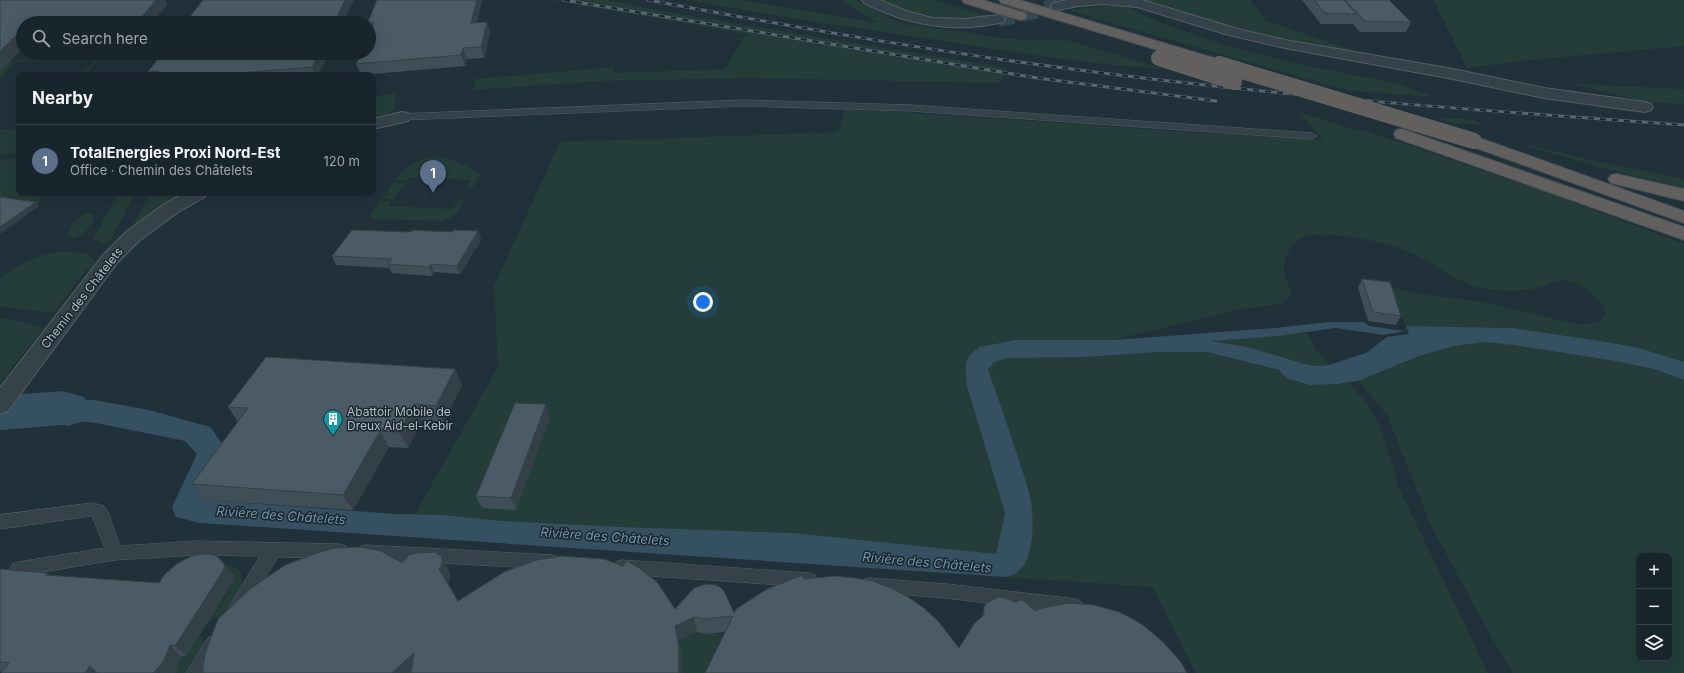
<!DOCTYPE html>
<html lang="en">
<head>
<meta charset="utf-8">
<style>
  :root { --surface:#19252c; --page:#263138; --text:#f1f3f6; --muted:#9fa5a9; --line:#374248; --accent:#d93025 }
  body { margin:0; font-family:Inter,sans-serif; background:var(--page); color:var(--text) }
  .controls { position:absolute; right:12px; bottom:12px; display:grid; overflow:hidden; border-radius:8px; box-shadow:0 4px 16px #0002 }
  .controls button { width:36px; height:36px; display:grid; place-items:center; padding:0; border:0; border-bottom:1px solid var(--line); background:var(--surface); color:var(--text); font:20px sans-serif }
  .you { position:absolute; left:703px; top:302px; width:14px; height:14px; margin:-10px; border:3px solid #fff; border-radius:50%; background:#1a73e8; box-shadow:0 0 0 6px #1a73e833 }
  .badge { display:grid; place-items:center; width:26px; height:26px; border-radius:50%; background:var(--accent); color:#fff; font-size:13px; font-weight:700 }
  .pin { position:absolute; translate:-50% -33px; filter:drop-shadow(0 1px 2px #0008) }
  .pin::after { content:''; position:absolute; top:21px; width:14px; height:12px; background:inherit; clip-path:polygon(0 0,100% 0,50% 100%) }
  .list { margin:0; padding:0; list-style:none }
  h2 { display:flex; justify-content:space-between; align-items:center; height:52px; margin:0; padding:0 16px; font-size:17px }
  h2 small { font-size:13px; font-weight:400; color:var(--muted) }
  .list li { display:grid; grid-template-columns:26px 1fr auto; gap:12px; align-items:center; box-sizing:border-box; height:72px; padding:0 16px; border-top:1px solid var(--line) }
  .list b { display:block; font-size:15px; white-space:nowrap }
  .list p { margin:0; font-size:13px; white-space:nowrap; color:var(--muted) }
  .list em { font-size:13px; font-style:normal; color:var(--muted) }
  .icon { flex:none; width:22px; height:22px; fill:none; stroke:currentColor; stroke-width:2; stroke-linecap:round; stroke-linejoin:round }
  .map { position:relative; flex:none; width:1684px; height:673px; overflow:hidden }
  .search { position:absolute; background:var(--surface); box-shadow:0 4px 16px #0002; left:16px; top:16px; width:360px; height:44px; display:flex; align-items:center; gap:10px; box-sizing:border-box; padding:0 14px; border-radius:22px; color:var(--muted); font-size:15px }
  .panel { position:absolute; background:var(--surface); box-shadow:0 4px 16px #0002; left:16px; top:72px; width:360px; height:124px; border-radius:8px }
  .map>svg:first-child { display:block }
</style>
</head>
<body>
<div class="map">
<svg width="1684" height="673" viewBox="0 0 1684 673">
  <rect width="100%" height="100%" fill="#21313a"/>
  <!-- green -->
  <path fill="#243d39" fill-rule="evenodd" d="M551,0h59l45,10 352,58 -7,15 -250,-5 -149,3 -128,9 2,-11 139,-12v6l111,-4 21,-35z
    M688,0h54l136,23 -38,-23h16l35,19 13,5 98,14 25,2h39l97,29c-78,-5 -156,-18 -233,-30 -81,-12 -162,-24 -242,-39z
    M877,0h57l58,17 -21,3 -48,-2z
    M1136,0h115l15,21 101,34c-48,-8 -96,-15 -143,-29 -29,-9 -58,-22 -88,-26z
    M1433,0h251v46l-155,14 -62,8z
    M1104,6h20l37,17 67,23 74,19 96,19 36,13 -84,-6 -283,-81z
    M113,53h21l-33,3 -16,19h-3l16,-19 -83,6 -15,16v-7l10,-10z
    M1574,84l110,5v15l-39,-2z
    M396,94l-1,11 -3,7 -19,8v-24z
    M845,110l41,1 314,22 85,3 38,5 -24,-29 57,18 10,1 166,56 152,57v118l-45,-14 -32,-6 -95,-14 -106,-2 -18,-39 32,7 62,8 94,22c49,3 26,-29 -1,-41 -20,-8 -25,4 -43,6 -17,3 -41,2 -58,-3 -20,-6 -32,-17 -50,-27 -30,-16 -66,-23 -100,-24 -4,0 -10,-1 -15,0 -15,3 -27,21 -25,37 2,13 14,21 -2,32l-41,5 -128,31h-97l-37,7 1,83 25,83 -9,41 -202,-21 -171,-6 -121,-6 -58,-6 -29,-1 83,-147 -4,-81 66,-144 278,-10z
    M1435,117l40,3 9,5 -30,-2z
    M19,128v25l-19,2v-25z
    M1522,145l13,1 51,13 98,20v9l-78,-19z
    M433,157c18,-1 33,9 48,17l-8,13h-6l4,-7 -61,-3 -3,4 -12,-1c11,-14 20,-20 38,-23z
    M19,158v35h25l-4,6 -1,7 -39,-5v-41z
    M394,182l12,1 -13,16h-12z
    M118,193h17l-26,50h-5l-11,-4z
    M150,193h38l-58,38z
    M458,200l6,1 -10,15 -12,5 -68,-2 -4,-3 10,-15h11l-2,5 64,3z
    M87,212l6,3 1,5 -8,11 -12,8 -6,-5 4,-10z
    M58,252h14l16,2 9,9 -6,7h-5l-30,40 -7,3 -49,-7v-28c18,-14 35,-22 58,-26z
    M0,318l23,4 20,6 -43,55z
    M1307,333l9,17 13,15c-24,2 -43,-8 -66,-14 -18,-5 -36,-8 -55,-10z
    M1485,342l28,3 97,15 44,9 30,11v293h-171l-20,-33 -62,-114 -44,-111 -29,-34 61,-25 36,-10zM1639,556h30v102h-30z
    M1159,352h48l72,19 7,7 51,6 12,-1 19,22 11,19 21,66 88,183h-292l-43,-86 -147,-10h5l21,-60 -1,-17 -3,-14 -40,-116 6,-8 14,-4 78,-1z
    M218,562c6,2 15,3 20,7 10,10 -3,35 -11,42 -5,6 -12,8 -19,10 8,-14 21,-25 25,-41l-128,93z
    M698,631l17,1 17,12 -17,29h-33v-17l-4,-16z
    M198,636l4,1 2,8 -18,28h-12l4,-17h8z"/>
  <!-- water -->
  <path fill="#355061" d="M1329,322h35l5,4 35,5 -20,4 -48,-7 -59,8 -66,5 37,6 57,17 12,2 12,-1 37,-12 21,-16 22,-3 -3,-8 106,2 95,14 32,6 45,14v18l-30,-11 -44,-9 -97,-15 -28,-3 -30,4 -36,10 -61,25 -21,3 -27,1 -24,-7 -7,-8 -72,-18h-48l-73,5 -78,1 -14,4 -6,8c10,27 19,54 28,81 5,16 12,33 15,50 3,23 5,71 -25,76l-806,-54 -24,-6 -4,-10 25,-53 -12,-13 -89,-18 -48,-6h-39l10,-14 29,-3h46l55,10 61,17 14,19 -24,45 5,9 191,14 48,1 58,6 121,6 171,6 202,21 9,-41 -38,-127 -1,-13v-10l3,-7 10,-9 37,-7h97l162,-12z"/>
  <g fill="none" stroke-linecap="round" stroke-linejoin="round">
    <!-- river -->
    <path fill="#355061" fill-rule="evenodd" d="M62,391l22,6 6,12 -6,12 -16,5 -6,-1 -62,5v-34z"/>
    <!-- minor-tunnel -->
    <path stroke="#36464f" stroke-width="16" stroke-dasharray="16 8" stroke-linecap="butt" d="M998,19l60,-13"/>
    <!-- service casing -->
    <g stroke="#536068" stroke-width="1">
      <path id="service" d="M743,100l168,5 401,28 5,3 -5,3 -401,-28 -168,-5 -341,14 -5,-3 5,-3z
        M93,503l11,3 4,6 12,34 76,-5 144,3 6,2 2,5 -2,5 -6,2 -62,-1 -35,55 -6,3 -6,-3 -2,-5 31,-51 -64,-1 -81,5 -97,16 -6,-2 -2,-5 2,-5 6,-2 87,-14 -13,-32 -92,13v-14z
        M366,545l186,10 6,2 2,5 -2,5 -6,2 -186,-10 -6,-2 -2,-5 2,-5z
        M622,560l187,13 6,2 2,5 -2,5 -6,2 -187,-13 -6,-2 -2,-5 2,-5z
        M869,578l78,6 129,15 6,3 2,5 -2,5 -6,3 -129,-17 -78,-6 -6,-2 -2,-5 2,-5z
        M214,636l6,2 3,6 -18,29h-19l22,-35z"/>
    </g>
    <!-- minor casing -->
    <g stroke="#536068" stroke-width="2">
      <path id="minor" d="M862,0h18l26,11 26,7 32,1 34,-4 5,1 2,3 -2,3c-49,12 -95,3 -139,-19z
        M1067,0h75l96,29 47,11 168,29 91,19 101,14 6,2 2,3 -2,3 -6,2 -101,-14 -91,-19 -168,-31 -56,-13 -92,-28 -34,-3 -25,2 -20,4 -5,-1 -2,-3 2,-3z
        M402,112l6,1 2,4 -2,4 -35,8v-10z
        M185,193h22l-2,4 -28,16 -37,27 -23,23 -109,148 -8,3v-26l103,-133 23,-23 37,-27z"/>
    </g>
    <!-- trunk casing -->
    <g stroke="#404d55" stroke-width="2">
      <path id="trunk" d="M962,0h21l42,13 2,3 -2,3 -5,1 -56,-17z
        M999,0h21l204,61 3,3 -3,3 -5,2 -5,-2 -213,-64z
        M1402,129l282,98v13l-288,-102 -2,-4 2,-4z
        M1474,136l210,75v12l-216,-78 -3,-4 3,-4z
        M1617,174l67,15v12l-73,-18 -3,-4 3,-4z"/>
    </g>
    <!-- service -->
    <use href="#service" fill="#35424a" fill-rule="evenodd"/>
    <!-- minor -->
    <use href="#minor" fill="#35424a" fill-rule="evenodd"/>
    <!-- trunk -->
    <use href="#trunk" fill="#62605e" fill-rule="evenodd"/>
    <!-- rail casing -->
    <g stroke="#576771" stroke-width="3">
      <path id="rail" d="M564,0l473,78 179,23
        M648,0c162,30 324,58 487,77 183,22 366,35 549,48"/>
    </g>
    <!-- rail -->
    <use href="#rail" stroke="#1a272f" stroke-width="2" stroke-dasharray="6" stroke-linecap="butt"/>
    <!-- trunk-bridge casing -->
    <g stroke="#404d55" stroke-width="16" stroke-linecap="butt">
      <path id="trunk-bridge" d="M1159,58l75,24
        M1219,64l255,77"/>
    </g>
    <!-- trunk-bridge -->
    <use href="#trunk-bridge" stroke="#62605e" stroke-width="16"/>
  </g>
  <!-- wall -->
  <path fill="#404e57" d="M0,0h165l2,5 -144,18v25l-23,23z
    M377,0h105l-5,22h10l3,11 -6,25 -17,1 -2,7 -104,9 -5,-11 15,-34 -2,-4v-3h-1v-1z
    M1302,0h87l22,22 -5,10h-46l-8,-9v1h-31z
    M329,53l-11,22h-169l-1,-3z
    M478,231l3,9 -21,34 -26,-2 -2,4 -40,-3 -3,-5 -53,-3 -4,-9 78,-24z
    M1362,279l39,37 -5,9 -28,-4 -10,-33z
    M455,369l7,16 -19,37 -21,-2 -14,28 -19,-1 -36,63 -148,-10 -13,-16 46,-62 -10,-15z
    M550,417l-34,93 -34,-2 -6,-12z
    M402,563l48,9v7l-2,5 10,17 217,8 59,4 70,-34 155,69 23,-31 2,-10 51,4 152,62 -462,-41 -18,2 -10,-2 -19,8 4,16v17h-479z
    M0,569l47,4 2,2 110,8 75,-7 -1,6 -47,74h-5l-7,17h-173l1,-2h-2z"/>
  <!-- shaded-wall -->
  <path fill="#344047" d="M156,0h9l2,5 -15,18h-15z
    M345,0h9l-11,23h-9z
    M477,0h5l-8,34 -3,-11z
    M487,22l3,11 -6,25 -3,-11z
    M20,32l3,5v11l-23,23v-20z
    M463,48l4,11 -2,7 -4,-11z
    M319,53h10l-11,22h-3l-3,-8z
    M36,202l3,4 -39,28v-7z
    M478,231l3,9 -21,34 -3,-8z
    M431,264l3,8 -2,4 -3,-9z
    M455,369l7,16 -19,37 -7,-16z
    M414,404l8,16 -14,28 -9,-16z
    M546,404l4,13 -34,93 -5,-12z
    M380,431l9,16 -36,63 -10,-15z
    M442,557l8,15v7l-2,5 -9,-15z
    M225,565l9,11 -1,6 -47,74 -11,-10z
    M694,617l3,15 -19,8 4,16v17h-3l-4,-47z
    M170,645l11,11 -7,16v1h-21z
    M414,653l3,20h-25z
    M90,666l9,7h-14z"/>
  <!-- building -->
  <path fill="#4a5b65" stroke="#344047" d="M0,0h156l-19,23h-114v9h-3l-20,19z
    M203,0h142l-11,23h-149z
    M377,0h100l-6,23 16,-1 -6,25 -18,1 -2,7 -105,9 5,-11h8v-19l5,-12h-6z
    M1314,0h30l12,14 -31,-1z
    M1345,0h44l22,22 -46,-1z
    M162,53h157l-7,14 -99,8h-56l2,-4 -11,1z
    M0,197l36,5 -36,25z
    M352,230l58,2 3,-2 39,2 1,-2 25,1 -21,35 -26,-2 -2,3 -41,-3 4,-5 -60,-3z
    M1362,279l28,3 11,34 -28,-4z
    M266,357l189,12 -19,37 -22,-2 -15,28 -19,-1 -37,64 -151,-11 56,-76 -20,-1z
    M515,403l31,1 -35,94 -35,-2z
    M360,547l21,4 21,12 7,-8 8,-2 18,-1 7,5v7l-3,5 19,32 46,-29 33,-12 24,-4 43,3 19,7 4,-5 12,7 18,14 18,27 19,-21 12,-4 10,1 4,2 4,4 10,22 2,-4 31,-20 36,-14 1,4 31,-3 21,2 17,3 18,7 17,9 16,11 14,13 21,27 15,-24 10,-9v-8l3,-4 9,-5 5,-1 15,5 4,-2 4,1 11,10 11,-4 23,-4 25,2 25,7 14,7 10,6 20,17 18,20 6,11h-482l28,-57 -29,3 -10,-2 -19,9 3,16 1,31h-268l3,-20 -22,20h-189v-7l2,-12 13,-35 32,-30 35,-24 38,-14 13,-3z
    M202,554h9l7,3 7,8 -2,6 -48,75 -5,-1 -7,17 -7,8 -3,3h-56l-7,-7 -5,7h-84l8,-10 -9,-1v-93l47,4 -1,2 113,8 5,-8 14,-12 14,-7z"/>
  <!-- icons -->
  <defs>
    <g id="building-pin" transform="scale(1)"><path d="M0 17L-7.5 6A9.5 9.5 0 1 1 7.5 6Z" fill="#0f9aa8" stroke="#1a272f"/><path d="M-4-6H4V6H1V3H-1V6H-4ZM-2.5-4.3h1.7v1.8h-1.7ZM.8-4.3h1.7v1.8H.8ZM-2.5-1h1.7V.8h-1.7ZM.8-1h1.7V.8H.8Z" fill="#fff"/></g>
  </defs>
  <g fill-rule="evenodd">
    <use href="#building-pin" x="333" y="419"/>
  </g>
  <g text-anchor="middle" stroke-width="3" stroke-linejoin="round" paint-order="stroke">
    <!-- street labels -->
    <g font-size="12" fill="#b0bdc6" stroke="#1a272f">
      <text transform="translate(82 298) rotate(-52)" y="4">Chemin des Châtelets</text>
    </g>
    <!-- poi labels -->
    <g font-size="12" fill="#b0bdc6" stroke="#1a272f" text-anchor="start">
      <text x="347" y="416">Abattoir Mobile de<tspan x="347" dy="14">Dreux Aid-el-Kebir</tspan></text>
    </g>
    <!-- water labels -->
    <g font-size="13" font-style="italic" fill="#7095aa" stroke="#1a272f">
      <text transform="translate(281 515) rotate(4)" y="5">Rivière des Châtelets</text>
      <text transform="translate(605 536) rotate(4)" y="5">Rivière des Châtelets</text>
      <text transform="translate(927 562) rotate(5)" y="5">Rivière des Châtelets</text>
    </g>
  </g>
</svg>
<div class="controls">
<button>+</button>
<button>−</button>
<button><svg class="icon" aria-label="layers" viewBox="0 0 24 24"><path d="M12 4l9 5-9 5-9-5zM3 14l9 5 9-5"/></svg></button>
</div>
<div class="you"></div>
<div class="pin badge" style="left:433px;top:193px;background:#5c6f8a">1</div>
<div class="search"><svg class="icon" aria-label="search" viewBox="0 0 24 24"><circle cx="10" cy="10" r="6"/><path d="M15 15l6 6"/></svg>Search here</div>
<section class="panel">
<h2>Nearby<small></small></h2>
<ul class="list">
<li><span class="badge" style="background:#5c6f8a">1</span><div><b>TotalEnergies Proxi Nord-Est</b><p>Office · Chemin des Châtelets</p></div><em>120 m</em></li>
</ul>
</section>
</div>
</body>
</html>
